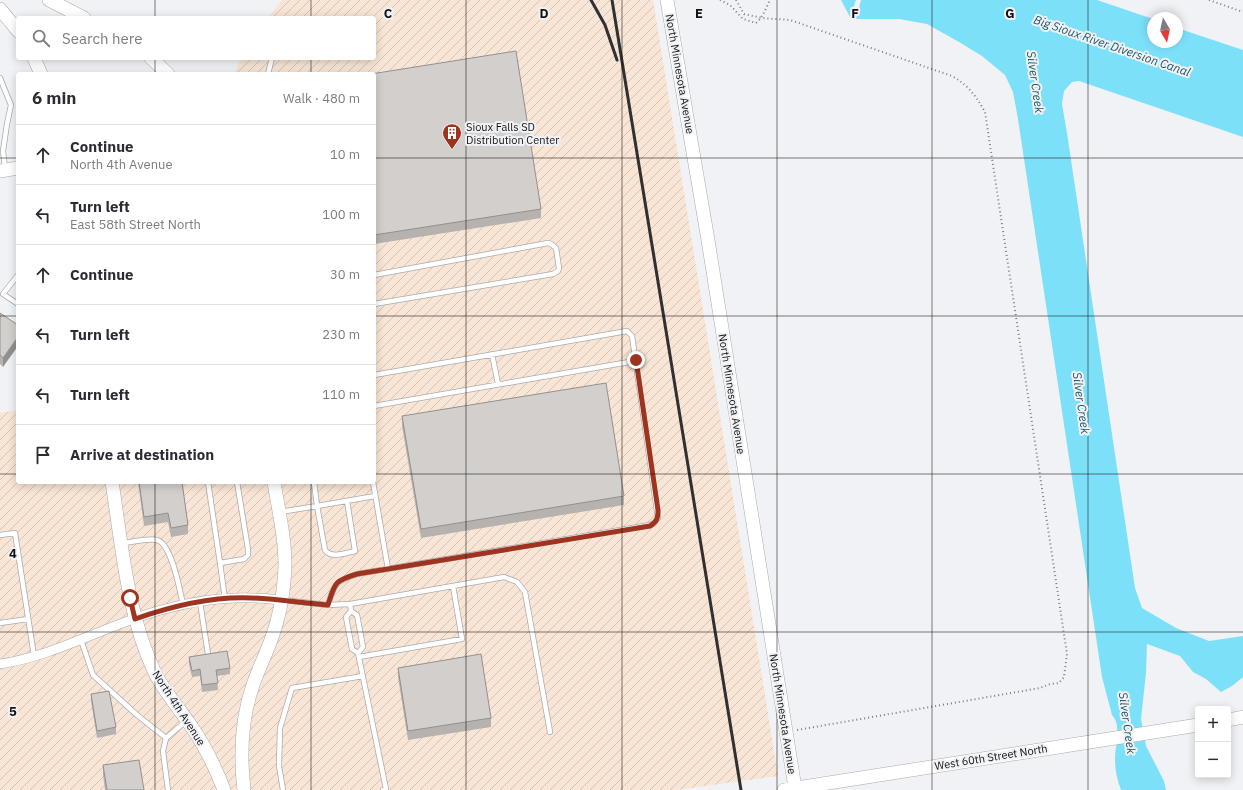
<!DOCTYPE html>
<html lang="en">
<head>
<meta charset="utf-8">
<style>
  :root { --surface:#fff; --page:#f2f2f3; --text:#2b2b33; --muted:#7c7c81; --line:#e1e1e2 }
  body { margin:0; font-family:"IBM Plex Sans",sans-serif; background:var(--page); color:var(--text) }
  .controls { position:absolute; right:12px; bottom:12px; display:grid; overflow:hidden; border-radius:4px; box-shadow:0 2px 10px #0003 }
  .controls button { width:36px; height:36px; display:grid; place-items:center; padding:0; border:0; border-bottom:1px solid var(--line); background:var(--surface); color:var(--text); font:20px sans-serif }
  .compass { position:absolute; left:1147px; top:12px; width:36px; height:36px; border-radius:50%; background:var(--surface); box-shadow:0 2px 10px #0003; rotate:171deg }
  .stop { position:absolute; width:12px; height:12px; margin:-9px; border:3px solid #9e3420; border-radius:50%; background:#fff }
  .stop.end { background:#9e3420; border-color:#fff; box-shadow:0 1px 4px #0008 }
  .list { margin:0; padding:0; list-style:none }
  h2 { display:flex; justify-content:space-between; align-items:center; height:52px; margin:0; padding:0 16px; font-size:17px }
  h2 small { font-size:13px; font-weight:400; color:var(--muted) }
  .list li { display:grid; grid-template-columns:26px 1fr auto; gap:12px; align-items:center; box-sizing:border-box; height:60px; padding:0 16px; border-top:1px solid var(--line) }
  .list b { display:block; font-size:15px; white-space:nowrap }
  .list p { margin:0; font-size:13px; white-space:nowrap; color:var(--muted) }
  .list em { font-size:13px; font-style:normal; color:var(--muted) }
  .icon { flex:none; width:22px; height:22px; fill:none; stroke:currentColor; stroke-width:2; stroke-linecap:round; stroke-linejoin:round }
  .map { position:relative; flex:none; width:1243px; height:790px; overflow:hidden }
  .search { position:absolute; background:var(--surface); box-shadow:0 2px 10px #0003; left:16px; top:16px; width:360px; height:44px; display:flex; align-items:center; gap:10px; box-sizing:border-box; padding:0 14px; border-radius:4px; color:var(--muted); font-size:15px }
  .panel { position:absolute; background:var(--surface); box-shadow:0 2px 10px #0003; left:16px; top:72px; width:360px; height:412px; border-radius:4px }
  .map>svg:first-child { display:block }
</style>
</head>
<body>
<div class="map">
<svg width="1243" height="790" viewBox="0 0 1243 790">
  <defs>
    <pattern id="industrial-furrows" width="10" height="10" patternUnits="userSpaceOnUse"><rect width="10" height="10" fill="#f8e5d5"/><path d="M-1 1l2-2M0 10L10 0M9 11l2-2" fill="none" stroke="#d4c4b6"/></pattern>
  </defs>
  <rect width="100%" height="100%" fill="#f1f2f5"/>
  <!-- industrial -->
  <path fill="url(#industrial-furrows)" d="M282,0h371l125,776 -102,14h-676v-377l18,-3v72h356v-408h-140l7,-16h133v-40h-106z"/>
  <!-- water -->
  <path fill="#7ce0f9" d="M841,0h15l-6,17z
    M861,0h236l56,19v23h24v-14l66,22v87l-164,-56 -7,1 -8,9 -2,13 5,29 68,455 7,20 34,20 33,13 34,-5v41l-11,9 -11,6 -15,-13 -13,-7 -13,-16 -33,-12 -1,29 -5,46 5,27 18,35 2,9h-45c-4,-10 -6,-21 -6,-31 0,-13 7,-34 -3,-44l-10,-38 -84,-558 -5,-27 -8,-17 -23,-19 -23,-14 -32,-18 -28,-5h-43z"/>
  <g fill="none" stroke-linecap="round" stroke-linejoin="round">
    <!-- lane casing -->
    <g stroke="#aaabae" stroke-width="6">
      <path id="lane" d="M268,74l4,-16
        M0,78l11,27 -4,19 -4,27 2,17
        M18,275l-15,19 15,10
        M374,275l174,-32 3,1 5,4 3,20 -1,3 -5,3 -179,30
        M492,354l6,30
        M374,406l261,-45
        M208,482l12,81
        M373,482l15,87
        M347,501l8,50c-9,2 -24,8 -30,-1l-8,-44 58,-10
        M280,512l37,-6 -3,-24
        M0,535l15,-2 19,123
        M123,543c9,-1 26,-5 34,-3 15,4 23,51 26,65
        M225,599l-5,-36 24,-4 4,-4v-6l-11,-67
        M283,600l45,5 22,-1 154,-27 13,5 8,10 25,140
        M200,602l8,52
        M350,604l1,7 6,4 6,32 -5,6
        M328,605c7,-22 6,-23 29,-31l293,-49 4,-2 4,-5 -26,-182 -5,-5 -253,44
        M351,611l-5,6 6,32 6,4 28,136 -3,1
        M0,623l28,-4
        M81,640l12,35 44,40 29,23
        M359,657l103,-18 -9,-53
        M168,790l-5,-39 3,-13 20,-17
        M283,790l-4,-24 1,-38 12,-40 71,-12"/>
    </g>
    <!-- street casing -->
    <g stroke="#aaabae" stroke-width="10">
      <path id="street" d="M0,664c58,-9 106,-39 161,-54 29,-8 60,-13 90,-12 10,0 20,1 30,2"/>
    </g>
    <!-- secondary casing -->
    <g stroke="#aaabae" stroke-width="14">
      <path id="secondary" d="M49,0l35,18
        M667,0l41,240 87,548
        M0,9l18,22
        M34,58l7,16
        M151,58l17,16
        M0,171l18,-3
        M112,482c10,64 15,132 43,191 9,18 23,34 34,50 15,21 26,43 35,67
        M1228,720l15,-3
        M244,790c-4,-35 -3,-71 9,-105 8,-23 20,-44 25,-68 3,-11 5,-24 6,-36 4,-32 -5,-67 -10,-99
        M784,790l414,-65"/>
    </g>
    <!-- path -->
    <path stroke="#7d7d7f" stroke-width="2" stroke-dasharray="1 3" stroke-linecap="butt" d="M720,0l10,5 13,14 13,4c7,-6 10,-15 14,-23
      M736,0l8,14 18,4 28,2 162,56c16,9 24,20 33,36l82,542 -3,23 -5,6 -9,1 -10,4 -243,42
      M1209,0l34,12"/>
    <!-- lane -->
    <use href="#lane" stroke="#fff" stroke-width="4.5"/>
    <!-- street -->
    <use href="#street" stroke="#fff" stroke-width="9"/>
    <!-- secondary -->
    <use href="#secondary" stroke="#fff" stroke-width="13"/>
    <!-- rail -->
    <path stroke="#2f3031" stroke-width="3" d="M591,0l14,25 12,35
      M612,0l129,790"/>
  </g>
  <!-- wall -->
  <path fill="#b5b2b0" d="M374,74l167,135v9l-167,26z
    M0,313l18,12 -15,42 -3,-3z
    M402,416l222,80v9l-203,33 -19,-112z
    M138,482h44l6,43v9l-17,3 -3,-15 -24,4z
    M189,657l41,11v6l-13,2 1,14 -16,2 -2,-16 -8,1 -3,-13z
    M398,668l93,50v9l-83,13 -10,-63z
    M91,694l25,33v7l-19,4 -6,-37z
    M103,765l41,25h-39l-2,-15z"/>
  <!-- shaded-wall -->
  <path fill="#939190" d="M18,337v9l-15,21v-9z"/>
  <!-- building -->
  <path fill="#d2cfcd" stroke="#939190" d="M516,51l25,158 -167,26v-161h-3z
    M0,313l18,12v12l-15,21 -3,-3z
    M606,383l18,113 -203,33 -19,-113z
    M139,482h43l6,43 -17,3 -3,-15 -24,4z
    M227,651l3,17 -14,2 2,13 -16,2 -2,-16 -8,2 -3,-14z
    M481,654l10,64 -83,13 -10,-63z
    M109,691l7,36 -19,4 -6,-37z
    M139,760l5,30h-37l-4,-25z"/>
  <g fill="none" stroke-linecap="round" stroke-linejoin="round">
    <!-- route -->
    <path stroke="#9e3420" stroke-width="5" d="M130,598l5,21c37,-13 77,-23 117,-21 25,1 51,5 76,7 7,-22 6,-24 29,-31l293,-48c7,-4 8,-8 8,-16l-22,-150"/>
  </g>
  <!-- grid -->
  <path fill="none" stroke="#131314" stroke-width="1" stroke-opacity="0.55" d="M155,0v18M311,0v18M466,0v790M622,0v790M777,0v790M932,0v790M1088,0v790M155,58v16M311,58v16M0,158h18M374,158h869M0,316h18M374,316h869M0,474h18M374,474h869M155,482v308M311,482v308M0,632h1243"/>
  <!-- icons -->
  <defs>
    <g id="building-pin" transform="scale(1)"><path d="M0 17L-7.5 6A9.5 9.5 0 1 1 7.5 6Z" fill="#9e3420" stroke="#f1f2f5"/><path d="M-4-6H4V6H1V3H-1V6H-4ZM-2.5-4.3h1.7v1.8h-1.7ZM.8-4.3h1.7v1.8H.8ZM-2.5-1h1.7V.8h-1.7ZM.8-1h1.7V.8H.8Z" fill="#fff"/></g>
  </defs>
  <g fill-rule="evenodd">
    <use href="#building-pin" x="452" y="133"/>
  </g>
  <g text-anchor="middle" stroke-width="4" stroke-linejoin="round" paint-order="stroke">
    <!-- street labels -->
    <g font-size="11" fill="#131314" stroke="#f1f2f5">
      <text transform="translate(680 74) rotate(80)" y="4">North Minnesota Avenue</text>
      <text transform="translate(732 394) rotate(81)" y="4">North Minnesota Avenue</text>
      <text transform="translate(179 708) rotate(57)" y="4">North 4th Avenue</text>
      <text transform="translate(783 714) rotate(81)" y="4">North Minnesota Avenue</text>
      <text transform="translate(991 757) rotate(-9)" y="4">West 60th Street North</text>
    </g>
    <!-- poi labels -->
    <g font-size="11" fill="#131314" stroke="#f1f2f5" text-anchor="start">
      <text x="466" y="131">Sioux Falls SD<tspan x="466" dy="13">Distribution Center</tspan></text>
    </g>
    <!-- water labels -->
    <g font-size="12" font-style="italic" fill="#1c5663" stroke="#f1f2f5">
      <text transform="translate(1112 46) rotate(19)" y="4">Big Sioux River Diversion Canal</text>
      <text transform="translate(1035 82) rotate(82)" y="4">Silver Creek</text>
      <text transform="translate(1081 403) rotate(82)" y="4">Silver Creek</text>
      <text transform="translate(1127 723) rotate(82)" y="4">Silver Creek</text>
    </g>
  </g>
  <g font-size="13" text-anchor="middle" font-weight="bold" fill="#131314" stroke="#f1f2f5" stroke-width="4" stroke-linejoin="round" paint-order="stroke">
    <text x="388" y="18">C</text>
    <text x="544" y="18">D</text>
    <text x="699" y="18">E</text>
    <text x="855" y="18">F</text>
    <text x="1010" y="18">G</text>
    <text x="13" y="558">4</text>
    <text x="13" y="716">5</text>
  </g>
</svg>
<div class="controls">
<button>+</button>
<button>−</button>
</div>
<svg class="compass" viewBox="-18 -18 36 36"><path d="M0-13l5 13h-10z" fill="#e53935"/><path d="M0 13l5-13h-10z" fill="#7c7c81"/></svg>
<div class="stop" style="left:130px;top:598px"></div>
<div class="stop end" style="left:636px;top:360px"></div>
<div class="search"><svg class="icon" aria-label="search" viewBox="0 0 24 24"><circle cx="10" cy="10" r="6"/><path d="M15 15l6 6"/></svg>Search here</div>
<section class="panel">
<h2>6 min<small>Walk · 480 m</small></h2>
<ul class="list">
<li><svg class="icon" aria-label="ahead" viewBox="0 0 24 24"><path d="M12 20V5M6 11l6-6 6 6"/></svg><div><b>Continue</b><p>North 4th Avenue</p></div><em>10 m</em></li>
<li><svg class="icon" aria-label="left" viewBox="0 0 24 24"><path d="M17 20v-9H6M10 6l-5 5 5 5"/></svg><div><b>Turn left</b><p>East 58th Street North</p></div><em>100 m</em></li>
<li><svg class="icon" aria-label="ahead" viewBox="0 0 24 24"><path d="M12 20V5M6 11l6-6 6 6"/></svg><div><b>Continue</b></div><em>30 m</em></li>
<li><svg class="icon" aria-label="left" viewBox="0 0 24 24"><path d="M17 20v-9H6M10 6l-5 5 5 5"/></svg><div><b>Turn left</b></div><em>230 m</em></li>
<li><svg class="icon" aria-label="left" viewBox="0 0 24 24"><path d="M17 20v-9H6M10 6l-5 5 5 5"/></svg><div><b>Turn left</b></div><em>110 m</em></li>
<li><svg class="icon" aria-label="arrive" viewBox="0 0 24 24"><path d="M6 21V4h12l-3 4 3 4H6"/></svg><div><b>Arrive at destination</b></div></li>
</ul>
</section>
</div>
</body>
</html>
